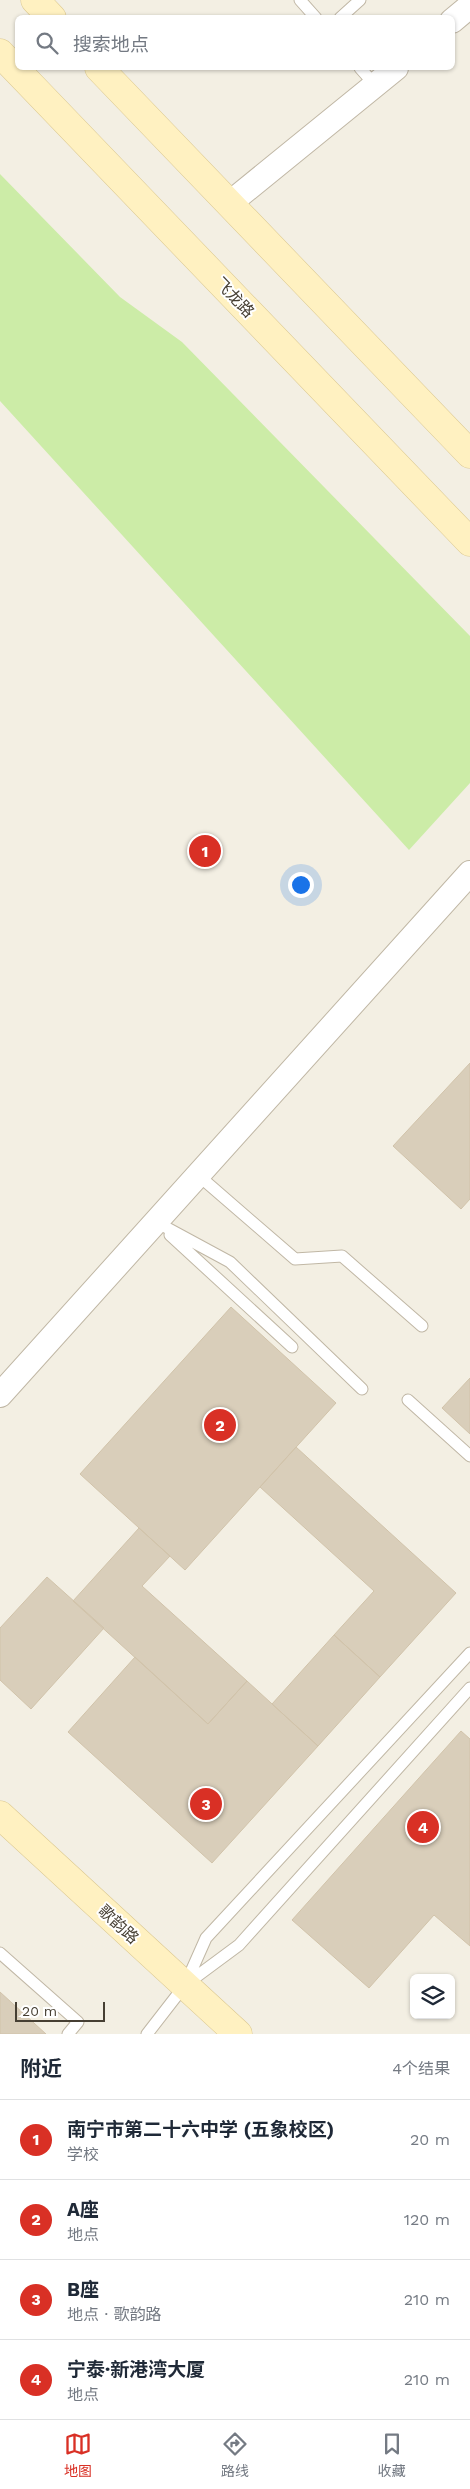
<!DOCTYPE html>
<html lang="zh">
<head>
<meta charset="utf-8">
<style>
  :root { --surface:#fff; --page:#f6f6f7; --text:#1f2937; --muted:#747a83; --line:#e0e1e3; --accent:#d93025 }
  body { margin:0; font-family:"Work Sans","Noto Sans SC",sans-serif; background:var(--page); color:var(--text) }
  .controls { position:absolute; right:15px; bottom:15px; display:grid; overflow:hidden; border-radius:8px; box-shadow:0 1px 4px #0004 }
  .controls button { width:45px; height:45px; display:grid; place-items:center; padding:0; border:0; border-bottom:1px solid var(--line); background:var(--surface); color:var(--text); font:25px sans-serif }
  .scale { position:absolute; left:15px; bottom:12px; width:90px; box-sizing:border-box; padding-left:5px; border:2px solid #463f33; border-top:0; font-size:14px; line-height:18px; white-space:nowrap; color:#463f33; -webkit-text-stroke:4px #fff; paint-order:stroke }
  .you { position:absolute; left:300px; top:884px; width:18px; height:18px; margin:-12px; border:4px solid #fff; border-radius:50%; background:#1a73e8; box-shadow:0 0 0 8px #1a73e833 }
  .badge { display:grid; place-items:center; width:32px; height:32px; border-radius:50%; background:var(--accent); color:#fff; font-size:16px; font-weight:700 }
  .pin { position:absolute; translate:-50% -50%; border:2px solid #fff; box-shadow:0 1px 5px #0006 }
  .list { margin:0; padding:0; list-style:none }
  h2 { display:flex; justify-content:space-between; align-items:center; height:65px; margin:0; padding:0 20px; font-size:21px }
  h2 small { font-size:16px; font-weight:400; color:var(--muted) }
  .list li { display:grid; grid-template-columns:32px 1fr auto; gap:15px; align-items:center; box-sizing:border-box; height:80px; padding:0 20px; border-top:1px solid var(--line) }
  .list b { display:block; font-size:19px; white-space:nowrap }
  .list p { margin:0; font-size:16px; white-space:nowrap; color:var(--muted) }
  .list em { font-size:16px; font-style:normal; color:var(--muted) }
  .icon { flex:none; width:28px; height:28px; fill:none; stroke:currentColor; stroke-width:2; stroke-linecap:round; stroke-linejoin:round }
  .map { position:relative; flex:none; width:470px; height:2034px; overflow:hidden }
  .search { position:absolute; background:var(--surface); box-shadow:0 1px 4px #0004; left:15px; right:15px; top:15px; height:55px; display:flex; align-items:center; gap:12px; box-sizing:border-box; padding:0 18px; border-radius:8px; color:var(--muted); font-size:19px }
  .sheet { height:385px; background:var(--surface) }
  nav { display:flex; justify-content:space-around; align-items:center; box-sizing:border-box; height:70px; border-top:1px solid var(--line); background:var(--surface); font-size:14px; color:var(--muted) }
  nav a { display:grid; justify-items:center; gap:2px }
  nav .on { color:var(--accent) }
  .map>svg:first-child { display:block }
</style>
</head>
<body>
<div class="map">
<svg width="470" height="2034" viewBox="0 0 470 2034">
  <rect width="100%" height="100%" fill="#f3efe3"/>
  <!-- green -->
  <path fill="#cceca7" d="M0,174l120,123 62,45 288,294v147l-61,67 -409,-449z"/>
  <!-- building -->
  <path fill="#d9ceba" stroke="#d1c3aa" d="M470,1063v136l-9,10 -68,-63z
    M231,1307l105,96 -151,167 -105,-96z
    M470,1378v56l-28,-26z
    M296,1447l160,146 -76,84 -46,-42 40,-44 -114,-104z
    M139,1528l31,28 -28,30 105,95 -39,43 -135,-123z
    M47,1577l57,51 -73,81 -31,-29v-52z
    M334,1635l46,42 -62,69 -46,-42z
    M135,1657l73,67 39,-43 71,65 -106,117 -144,-131z
    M461,1731l9,8v207l-36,-31 -65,73 -77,-68z
    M0,1992l46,42h-46z"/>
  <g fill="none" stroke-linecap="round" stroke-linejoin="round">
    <!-- lane casing -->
    <g stroke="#c0b7a5" stroke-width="13">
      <path id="lane" d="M300,0l16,18
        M340,18l20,-18
        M360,68l15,17
        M198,1175l97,84 47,-3 80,70
        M156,1222l74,40 132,127
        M170,1235l122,112
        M408,1400l62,56
        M0,1953l78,69 -10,12
        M186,1983l20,-45 264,-285
        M147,2034l38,-49 54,-40 231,-257"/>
    </g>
    <!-- street casing -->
    <g stroke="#c0b7a5" stroke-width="26">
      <path id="street" d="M452,21l18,-15
        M230,203l166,-135
        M0,1395l470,-522"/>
    </g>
    <!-- secondary casing -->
    <g stroke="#dbc890" stroke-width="29">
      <path id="secondary" d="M35,0l17,18
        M0,53l470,489
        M99,68l371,386
        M0,1815l238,219"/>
    </g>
    <!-- lane -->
    <use href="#lane" stroke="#fff" stroke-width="11"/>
    <!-- street -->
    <use href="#street" stroke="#fff" stroke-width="24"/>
    <!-- secondary -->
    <use href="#secondary" stroke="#fff1c1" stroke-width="28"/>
  </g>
  <g text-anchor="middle" stroke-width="4" stroke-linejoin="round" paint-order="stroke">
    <!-- street labels -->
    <g font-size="16" fill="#463f33" stroke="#fff">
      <text transform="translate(235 297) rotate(46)" y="6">飞龙路</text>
      <text transform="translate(119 1924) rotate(43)" y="6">歌韵路</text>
    </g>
  </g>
</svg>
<div class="controls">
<button><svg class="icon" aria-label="layers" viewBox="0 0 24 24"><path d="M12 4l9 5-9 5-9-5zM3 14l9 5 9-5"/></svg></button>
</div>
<div class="scale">20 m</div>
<div class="you"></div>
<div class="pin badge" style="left:205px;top:851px">1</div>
<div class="pin badge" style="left:220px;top:1425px">2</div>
<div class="pin badge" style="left:206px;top:1804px">3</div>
<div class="pin badge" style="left:423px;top:1827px">4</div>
<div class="search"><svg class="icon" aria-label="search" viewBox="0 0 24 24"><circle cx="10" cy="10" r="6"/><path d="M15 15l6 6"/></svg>搜索地点</div>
</div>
<section class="sheet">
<h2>附近<small>4个结果</small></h2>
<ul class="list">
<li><span class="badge">1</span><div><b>南宁市第二十六中学 (五象校区)</b><p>学校</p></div><em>20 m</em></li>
<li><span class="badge">2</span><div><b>A座</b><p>地点</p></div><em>120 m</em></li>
<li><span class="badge">3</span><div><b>B座</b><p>地点 · 歌韵路</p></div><em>210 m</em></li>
<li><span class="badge">4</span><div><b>宁泰·新港湾大厦</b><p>地点</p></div><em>210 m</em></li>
</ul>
</section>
<nav>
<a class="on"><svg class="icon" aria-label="map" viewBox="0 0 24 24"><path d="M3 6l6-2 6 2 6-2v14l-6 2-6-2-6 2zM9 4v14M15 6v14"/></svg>地图</a>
<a><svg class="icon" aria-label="directions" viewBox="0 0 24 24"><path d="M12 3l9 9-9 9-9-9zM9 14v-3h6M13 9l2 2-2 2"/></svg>路线</a>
<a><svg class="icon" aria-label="saved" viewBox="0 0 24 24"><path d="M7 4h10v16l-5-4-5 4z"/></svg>收藏</a>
</nav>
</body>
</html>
